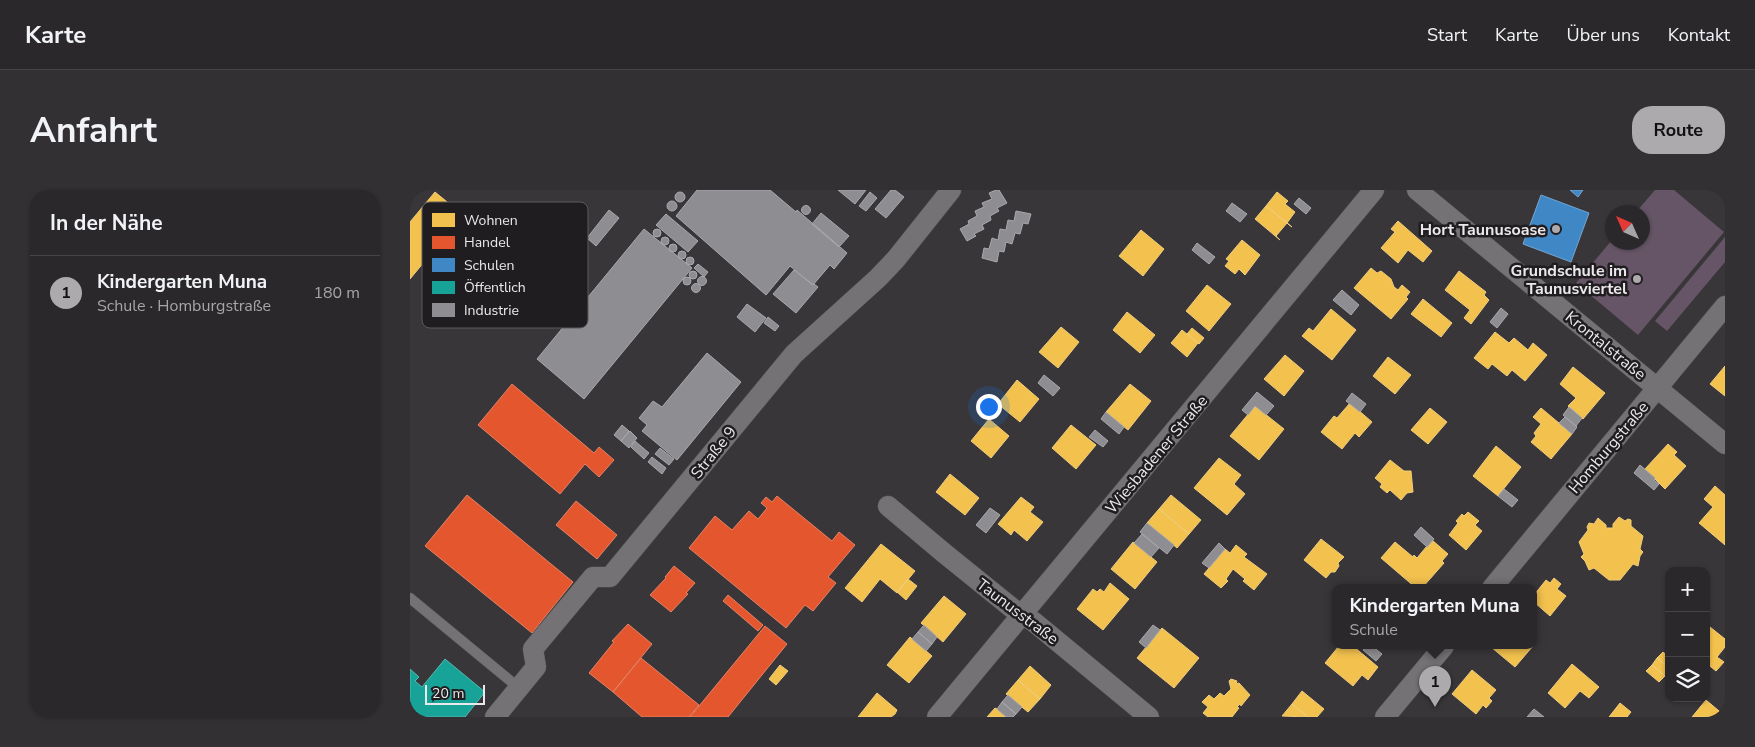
<!DOCTYPE html>
<html lang="de">
<head>
<meta charset="utf-8">
<style>
  :root { --surface:#2b282b; --page:#333033; --text:#f1f3f6; --muted:#a6a6a9; --line:#474447; --accent:#adaaad }
  body { margin:0; font-family:"Nunito Sans",sans-serif; background:var(--page); color:var(--text) }
  .controls { position:absolute; right:15px; bottom:15px; display:grid; overflow:hidden; border-radius:10px; box-shadow:0 1px 4px #0004 }
  .controls button { width:45px; height:45px; display:grid; place-items:center; padding:0; border:0; border-bottom:1px solid var(--line); background:var(--surface); color:var(--text); font:25px sans-serif }
  .compass { position:absolute; left:1195px; top:15px; width:45px; height:45px; border-radius:50%; background:var(--surface); box-shadow:0 1px 4px #0004; rotate:315deg }
  .scale { position:absolute; left:15px; bottom:12px; width:60px; box-sizing:border-box; padding-left:5px; border:2px solid #ebe8ec; border-top:0; font-size:14px; line-height:18px; white-space:nowrap; color:#ebe8ec; -webkit-text-stroke:4px #201d20; paint-order:stroke }
  .you { position:absolute; left:578px; top:216px; width:18px; height:18px; margin:-12px; border:4px solid #fff; border-radius:50%; background:#1a73e8; box-shadow:0 0 0 8px #1a73e833 }
  .badge { display:grid; place-items:center; width:32px; height:32px; border-radius:50%; background:var(--accent); color:#111; font-size:16px; font-weight:700 }
  .pin { position:absolute; translate:-50% -41px; filter:drop-shadow(0 1px 2px #0008) }
  .pin::after { content:''; position:absolute; top:26px; width:18px; height:15px; background:inherit; clip-path:polygon(0 0,100% 0,50% 100%) }
  .popup { position:absolute; left:922px; top:394px; width:205px; height:65px; box-sizing:border-box; display:grid; place-content:center; border-radius:10px; background:var(--surface); filter:drop-shadow(0 1px 4px #0005); font-size:16px; white-space:nowrap; color:var(--muted) }
  .popup b { font-size:19px; color:var(--text) }
  .popup::after { content:''; position:absolute; left:50%; top:100%; margin-left:-10px; border:10px solid transparent; border-top-color:var(--surface) }
  .list { margin:0; padding:0; list-style:none }
  h2 { display:flex; justify-content:space-between; align-items:center; height:65px; margin:0; padding:0 20px; font-size:21px }
  h2 small { font-size:16px; font-weight:400; color:var(--muted) }
  .list li { display:grid; grid-template-columns:32px 1fr auto; gap:15px; align-items:center; box-sizing:border-box; height:75px; padding:0 20px; border-top:1px solid var(--line) }
  .list b { display:block; font-size:19px; white-space:nowrap }
  .list p { margin:0; font-size:16px; white-space:nowrap; color:var(--muted) }
  .list em { font-size:16px; font-style:normal; color:var(--muted) }
  .icon { flex:none; width:28px; height:28px; fill:none; stroke:currentColor; stroke-width:2; stroke-linecap:round; stroke-linejoin:round }
  .map { position:relative; flex:none; width:1315px; height:527px; overflow:hidden; border-radius:20px }
  header { display:flex; align-items:center; gap:30px; box-sizing:border-box; height:70px; padding:0 25px; background:var(--surface); border-bottom:1px solid var(--line) }
  header strong { font-size:24px }
  nav { display:flex; gap:28px; margin-inline-start:auto; font-size:18px }
  .intro { display:flex; align-items:center; justify-content:space-between; box-sizing:border-box; height:120px; padding:0 30px }
  h1 { margin:0; font-size:35px }
  .button { padding:12px 22px; border-radius:20px; background:var(--accent); color:#111; font-size:18px; font-weight:700 }
  main { display:flex; gap:30px; padding:0 30px }
  aside { flex:1; background:var(--surface); border-radius:20px; box-shadow:0 1px 4px #0004 }
  .map>svg:first-child { display:block }
</style>
</head>
<body>
<header>
<strong>Karte</strong>
<nav><a>Start</a><a>Karte</a><a>Über uns</a><a>Kontakt</a></nav>
</header>
<div class="intro"><h1>Anfahrt</h1><a class="button">Route</a></div>
<main>
<aside>
<h2>In der Nähe<small></small></h2>
<ul class="list">
<li><span class="badge">1</span><div><b>Kindergarten Muna</b><p>Schule · Homburgstraße</p></div><em>180 m</em></li>
</ul>
</aside>
<div class="map">
<svg width="1315" height="527" viewBox="0 0 1315 527">
  <rect width="100%" height="100%" fill="#393639"/>
  <!-- green -->
  <path fill="#655566" d="M1245,0h19l50,42 -86,103 -62,-52 36,-43v2h30v-30h-6z
    M1315,47v25l-58,69 -12,-10z"/>
  <!-- homes -->
  <path fill="#f2c14e" stroke="#f0cd7d" d="M25,2l28,23 -53,64v-57z
    M867,2l11,9 -3,3 10,8 -8,11 -21,-17z
    M856,16l26,21 -5,-4 -11,13 4,4 -25,-21z
    M988,31l34,30 -9,11 -15,-12 -10,13 -17,-15 14,-16 -4,-3z
    M731,40l23,19 -21,27 -24,-20z
    M832,50l18,15 -15,20 -6,-6 -4,5 -10,-8 4,-5 -3,-2z
    M961,78l6,5 4,-2 10,8 3,8 4,3 4,-5 8,7 -4,5 2,2 -17,20 -37,-31z
    M1049,81l27,21 -2,3 5,5 -18,24 -7,-6 6,-8 -25,-20z
    M797,95l24,19 -22,27 -23,-20z
    M1013,109l29,24 -11,14 -30,-23z
    M921,119l25,21 -24,30 -30,-24 7,-8 4,3z
    M717,122l28,23 -15,18 -27,-23z
    M651,137l18,15 -21,26 -19,-16z
    M782,138l12,10 -5,6 -12,-10z
    M772,140l16,13 -11,14 -16,-14z
    M1085,142l14,11 5,-5 14,12 5,-7 14,12 -22,26 -13,-11 -5,6 -15,-12 -4,5 -14,-11z
    M875,165l19,16 -20,25 -20,-17z
    M978,167l23,18 -16,19 -22,-18z
    M1315,176v30l-15,-12z
    M1163,177l32,26 -22,26 -15,-13 8,-8 -16,-14z
    M607,190l22,19 -19,23 -22,-18z
    M720,194l21,17 -23,29 -22,-18z
    M940,213l22,19 -13,15 -4,-4 -13,16 -21,-17 13,-16 3,2z
    M845,216l29,23 -25,31 -29,-24z
    M1020,218l17,14 -19,22 -17,-14z
    M1131,218l31,26 -21,25 -20,-17 5,-6 -2,-3 7,-9 -8,-7z
    M579,229l20,17 -18,22 -20,-17z
    M661,235l25,20 -20,24 -24,-21z
    M1258,254l9,8 -3,3 12,11 -21,23 -20,-20z
    M1086,256l25,21 -23,29 -25,-20z
    M809,268l22,17 -7,9 11,10 -18,21 -33,-27z
    M980,270l14,11h7l2,21 -6,1 -6,7 -11,-10 -3,3 -7,-6 2,-3 -7,-6z
    M540,284l29,24 -14,17 -29,-23z
    M1305,296l10,9v50l-26,-22 14,-16 -9,-8z
    M761,305l30,25 -12,14 -30,-25z
    M611,307l13,10 -4,5 13,10 -16,19 -13,-11 -3,5 -13,-11z
    M749,319l30,25 -12,14 -30,-25z
    M1058,322l11,9 -4,4 7,6 -16,19 -17,-15 9,-12 -2,-2 6,-7 2,2z
    M1209,327l6,4 3,-2 3,1v6l12,10 -3,13 3,3 -3,4 -2,10 -5,-2 -13,16h-11l-15,-12 -5,2 -4,-9 -4,-4 3,-3 -5,-12 9,-12 -1,-3 2,-4 5,1 4,-6 8,7v3h7v-4z
    M911,349l23,18 -6,6 1,3 -4,6h-4l-5,6 -22,-18z
    M1022,350l16,14 -6,7 2,2 -22,25h-6l-35,-30 14,-16 18,15 1,-2 3,3z
    M723,352l24,20 -22,27 -24,-20z
    M471,354l34,27 -18,22 -17,-14 -18,23 -17,-14z
    M826,355l11,9 -3,3 23,17 -13,16 -11,-9 2,-2 -12,-10 -7,10 2,2 -7,7 -17,-14 21,-25 5,4z
    M1144,388l7,6 -4,5 9,7 -16,20 -16,-14v-7l12,-15 4,3z
    M498,389l9,7 -11,14 -9,-8z
    M700,393l19,16 -26,31 -26,-21 16,-20 4,3 3,-3 4,3z
    M534,406l22,18 -23,28 -22,-19z
    M1300,437l15,12v8l-8,10 7,5 -8,9 -10,-8v-31z
    M752,438l37,30 -25,30 -37,-30z
    M500,447l22,19 -23,27 -22,-18z
    M929,456h14l25,21 -10,13 -6,-5 -9,11 -28,-23z
    M1082,456h41l-18,21 -24,-20z
    M1253,462l6,5v11l-12,-10z
    M1247,468l12,10v3l-4,5 -13,-11z
    M1162,474l27,23 -10,11 -9,-7 -15,17 -17,-15z
    M370,475l8,6 -12,14 -7,-6z
    M1242,475l13,11 -6,6 -13,-11z
    M620,476l21,19 -11,14 -22,-19z
    M1062,480l24,20 -7,8 3,3 -6,7 -3,-3 -7,9 -24,-20z
    M821,489l6,2 -1,3 3,-1 11,12 -9,11 -1,-2 -3,3 2,1 -7,9h-24l-5,-4 5,-6 -6,-5 7,-7 5,4 6,-6 4,3 7,-7 -2,-8z
    M608,490l22,19 -12,13 -22,-18z
    M892,501l22,18 -7,8h-9l-16,-13z
    M467,503l20,17 -2,4 -4,3h-33z
    M1296,510l19,16v1h-33z
    M1210,513l11,9 -4,5h-18z
    M882,514l16,13 -26,-1z
    M585,518l2,1 9,8h-19z"/>
  <!-- shops -->
  <path fill="#e4572e" stroke="#e68267" d="M102,194l82,69 5,-6 15,13 -15,17 -14,-13 -25,30 -82,-69z
    M57,305l106,87 -41,51 -107,-87z
    M367,306l55,45 7,-9 16,13 -27,32 8,6 -23,28 -8,-6 -19,23 -97,-80 26,-32 17,14 17,-19 9,8 9,-11 -6,-5 5,-6 6,5z
    M166,311l41,34 -20,24 -41,-34z
    M264,376l21,17 -9,10 2,1 -17,18 -21,-17 16,-17 -1,-1z
    M318,405l35,30 -5,6 -35,-30z
    M218,434l24,20 -39,48 -24,-19 25,-31 -2,-1z
    M355,436l22,18 -59,73h-38z
    M231,468l58,47 -10,12h-47l-29,-25z"/>
  <!-- schools -->
  <path fill="#3f88c5" stroke="#73a5d1" d="M1160,0h13l-5,7z
    M1131,5l48,18 -18,49 -48,-18z"/>
  <!-- public -->
  <path fill="#17a398" stroke="#57b8b1" d="M35,469l40,33 -20,25h-55v-48l9,8 -4,4 7,6z"/>
  <!-- industry -->
  <path fill="#8d8d92" stroke="#a9a8ad" d="M287,0h73l26,22 1,-2 50,43 -13,16 -4,-4 -17,20 -23,-19 -24,29 -90,-79z
    M428,0h28l-11,14z
    M481,0h4l9,7 -18,21 -11,-9z
    M586,0h3l8,13 -10,5 2,3 -9,5 1,4 -9,5 2,4 -10,5 2,2 -9,5 -7,-12 9,-5 -1,-3 9,-5 -2,-5 9,-4 -2,-4 10,-4 -3,-6z
    M265 7a5 5 0 1 1 10 0a5 5 0 1 1-10 0Z
    M460,2l7,6 -11,13 -7,-5z
    M889,8l12,10 -5,6 -12,-10z
    M257 16a5 5 0 1 1 10 0a5 5 0 1 1-10 0Z
    M822,13l15,11 -7,8 -14,-11z
    M391.5 20a4.5 4.5 0 1 1 9 0a4.5 4.5 0 1 1-9 0Z
    M199,20l10,8 -23,28 -9,-8z
    M606,21l15,3 -3,10 -5,-1 -3,11 -5,-1 -3,11 -6,-2 -2,10 -5,-1 -2,11 -15,-4 2,-10 5,1 3,-11 6,2 2,-11 6,1 2,-10 6,1z
    M411,23l28,23 -10,11 -27,-23z
    M256,24l32,27 -10,11 -32,-27z
    M234,39l48,39 -108,131 -47,-40z
    M243 43a4 4 0 1 1 8 0a4 4 0 1 1-8 0Z
    M251 51a4 4 0 1 1 8 0a4 4 0 1 1-8 0Z
    M787,53l18,14 -6,7 -17,-14z
    M259 58a4 4 0 1 1 8 0a4 4 0 1 1-8 0Z
    M268 65a4 4 0 1 1 8 0a4 4 0 1 1-8 0Z
    M276 71a4 4 0 1 1 8 0a4 4 0 1 1-8 0Z
    M288,74l10,8 -4,5 -10,-9z
    M384,80l19,15 1,-1 4,3 -22,26 -23,-19z
    M279 85a4 4 0 1 1 8 0a4 4 0 1 1-8 0Z
    M287.5 91a4.5 4.5 0 1 1 9 0a4.5 4.5 0 1 1-9 0Z
    M273 91a4 4 0 1 1 8 0a4 4 0 1 1-8 0Z
    M281.5 98a4.5 4.5 0 1 1 9 0a4.5 4.5 0 1 1-9 0Z
    M932,100l17,15 -8,10 -18,-15z
    M337,114l19,14 -11,14 -18,-15z
    M1091,118l7,6 -11,14 -7,-6z
    M358,127l11,9 -4,5 -11,-8z
    M297,163l34,29 -64,78 -35,-29 5,-6 -8,-7 14,-17 9,6z
    M634,185l16,13 -7,8 -15,-13z
    M847,202l17,14 -8,9 -11,-9 -7,9 -6,-5z
    M942,203l14,11 -6,8 -14,-11z
    M1159,217l13,11 -6,8 -13,-11z
    M696,222l18,15 -5,7 -18,-15z
    M1155,227l12,10 -5,7 -13,-11z
    M212,235l7,6 -8,10 -7,-6z
    M685,240l13,11 -5,6 -14,-10z
    M220,241l7,7 -8,10 -8,-7z
    M225,251l14,12 -5,6 -13,-12z
    M250,258l14,11 -5,6 -14,-11z
    M242,267l14,11 -4,6 -14,-12z
    M1230,275l15,13 -1,2 5,4 -5,6 -20,-17z
    M1094,299l14,11 -6,7 -14,-11z
    M580,318l10,7 -14,18 -10,-8z
    M737,333l27,22 -7,9 -27,-22z
    M1011,337l13,12 -7,8 -13,-12z
    M732,344l17,14 -8,9 -17,-14z
    M809,353l6,6 -16,19 -7,-5z
    M514,435l13,12 -5,7 -14,-12z
    M743,435l7,5 -14,18 -7,-6z
    M508,442l14,12 -6,7 -14,-12z
    M957,456h5l10,8 -6,7 -13,-11z
    M598,505l14,12 -6,7 -14,-12z
    M592,512l14,12 -3,3h-7l-9,-8z
    M1124,519l10,8h-17z"/>
  <g fill="none" stroke-linecap="round" stroke-linejoin="round">
    <!-- service casing -->
    <g stroke="#555355" stroke-width="11">
      <path id="service" d="M0,408l109,90"/>
    </g>
    <!-- minor casing -->
    <g stroke="#555355" stroke-width="21">
      <path id="minor" d="M1007,0l308,254
        M478,316l56,47 68,55 22,14 115,95
        M1082,398l233,-282
        M85,527l41,-50 -3,-18 60,-72h17l184,-223 84,-76 18,-19 55,-69
        M527,527l437,-527
        M975,527l59,-71"/>
    </g>
    <!-- service -->
    <use href="#service" stroke="#747274" stroke-width="10"/>
    <!-- minor -->
    <use href="#minor" stroke="#747274" stroke-width="20"/>
  </g>
  <!-- markers -->
  <g fill="#adaaad" stroke="#201d20" stroke-width="2">
    <circle cx="1146" cy="39" r="5"/>
    <circle cx="1227" cy="89" r="5"/>
  </g>
  <g text-anchor="middle" stroke-width="5" stroke-linejoin="round" paint-order="stroke">
    <!-- poi labels -->
    <g font-size="16" font-weight="bold" fill="#ebe8ec" stroke="#201d20" text-anchor="end">
      <text x="1136" y="45">Hort Taunusoase</text>
      <text x="1217" y="86">Grundschule im<tspan x="1217" dy="18">Taunusviertel</tspan></text>
    </g>
    <!-- street labels -->
    <g font-size="16" fill="#ebe8ec" stroke="#201d20">
      <text transform="translate(1196 155) rotate(39)" y="6">Krontalstraße</text>
      <text transform="translate(1198 257) rotate(-50)" y="6">Homburgstraße</text>
      <text transform="translate(303 262) rotate(-51)" y="6">Straße 9</text>
      <text transform="translate(746 264) rotate(-50)" y="6">Wiesbadener Straße</text>
      <text transform="translate(608 421) rotate(37)" y="6">Taunusstraße</text>
    </g>
  </g>
  <!-- legend -->
  <rect x="12" y="12" width="166" height="126" rx="8" fill="#201d20" stroke="#5d5a5d" stroke-width="1"/>
  <rect x="22" y="23" width="23" height="14" fill="#f2c14e"/>
  <rect x="22" y="46" width="23" height="13" fill="#e4572e"/>
  <rect x="22" y="68" width="23" height="14" fill="#3f88c5"/>
  <rect x="22" y="91" width="23" height="13" fill="#17a398"/>
  <rect x="22" y="113" width="23" height="14" fill="#8d8d92"/>
  <g font-size="14" fill="#ebe8ec">
    <text x="54" y="35">Wohnen</text>
    <text x="54" y="57">Handel</text>
    <text x="54" y="80">Schulen</text>
    <text x="54" y="102">Öffentlich</text>
    <text x="54" y="125">Industrie</text>
  </g>
</svg>
<div class="controls">
<button>+</button>
<button>−</button>
<button><svg class="icon" aria-label="layers" viewBox="0 0 24 24"><path d="M12 4l9 5-9 5-9-5zM3 14l9 5 9-5"/></svg></button>
</div>
<svg class="compass" viewBox="-18 -18 36 36"><path d="M0-13l5 13h-10z" fill="#e53935"/><path d="M0 13l5-13h-10z" fill="#a6a6a9"/></svg>
<div class="scale">20 m</div>
<div class="you"></div>
<div class="pin badge" style="left:1025px;top:517px">1</div>
<div class="popup"><b>Kindergarten Muna</b>Schule</div>
</div>
</main>
</body>
</html>
